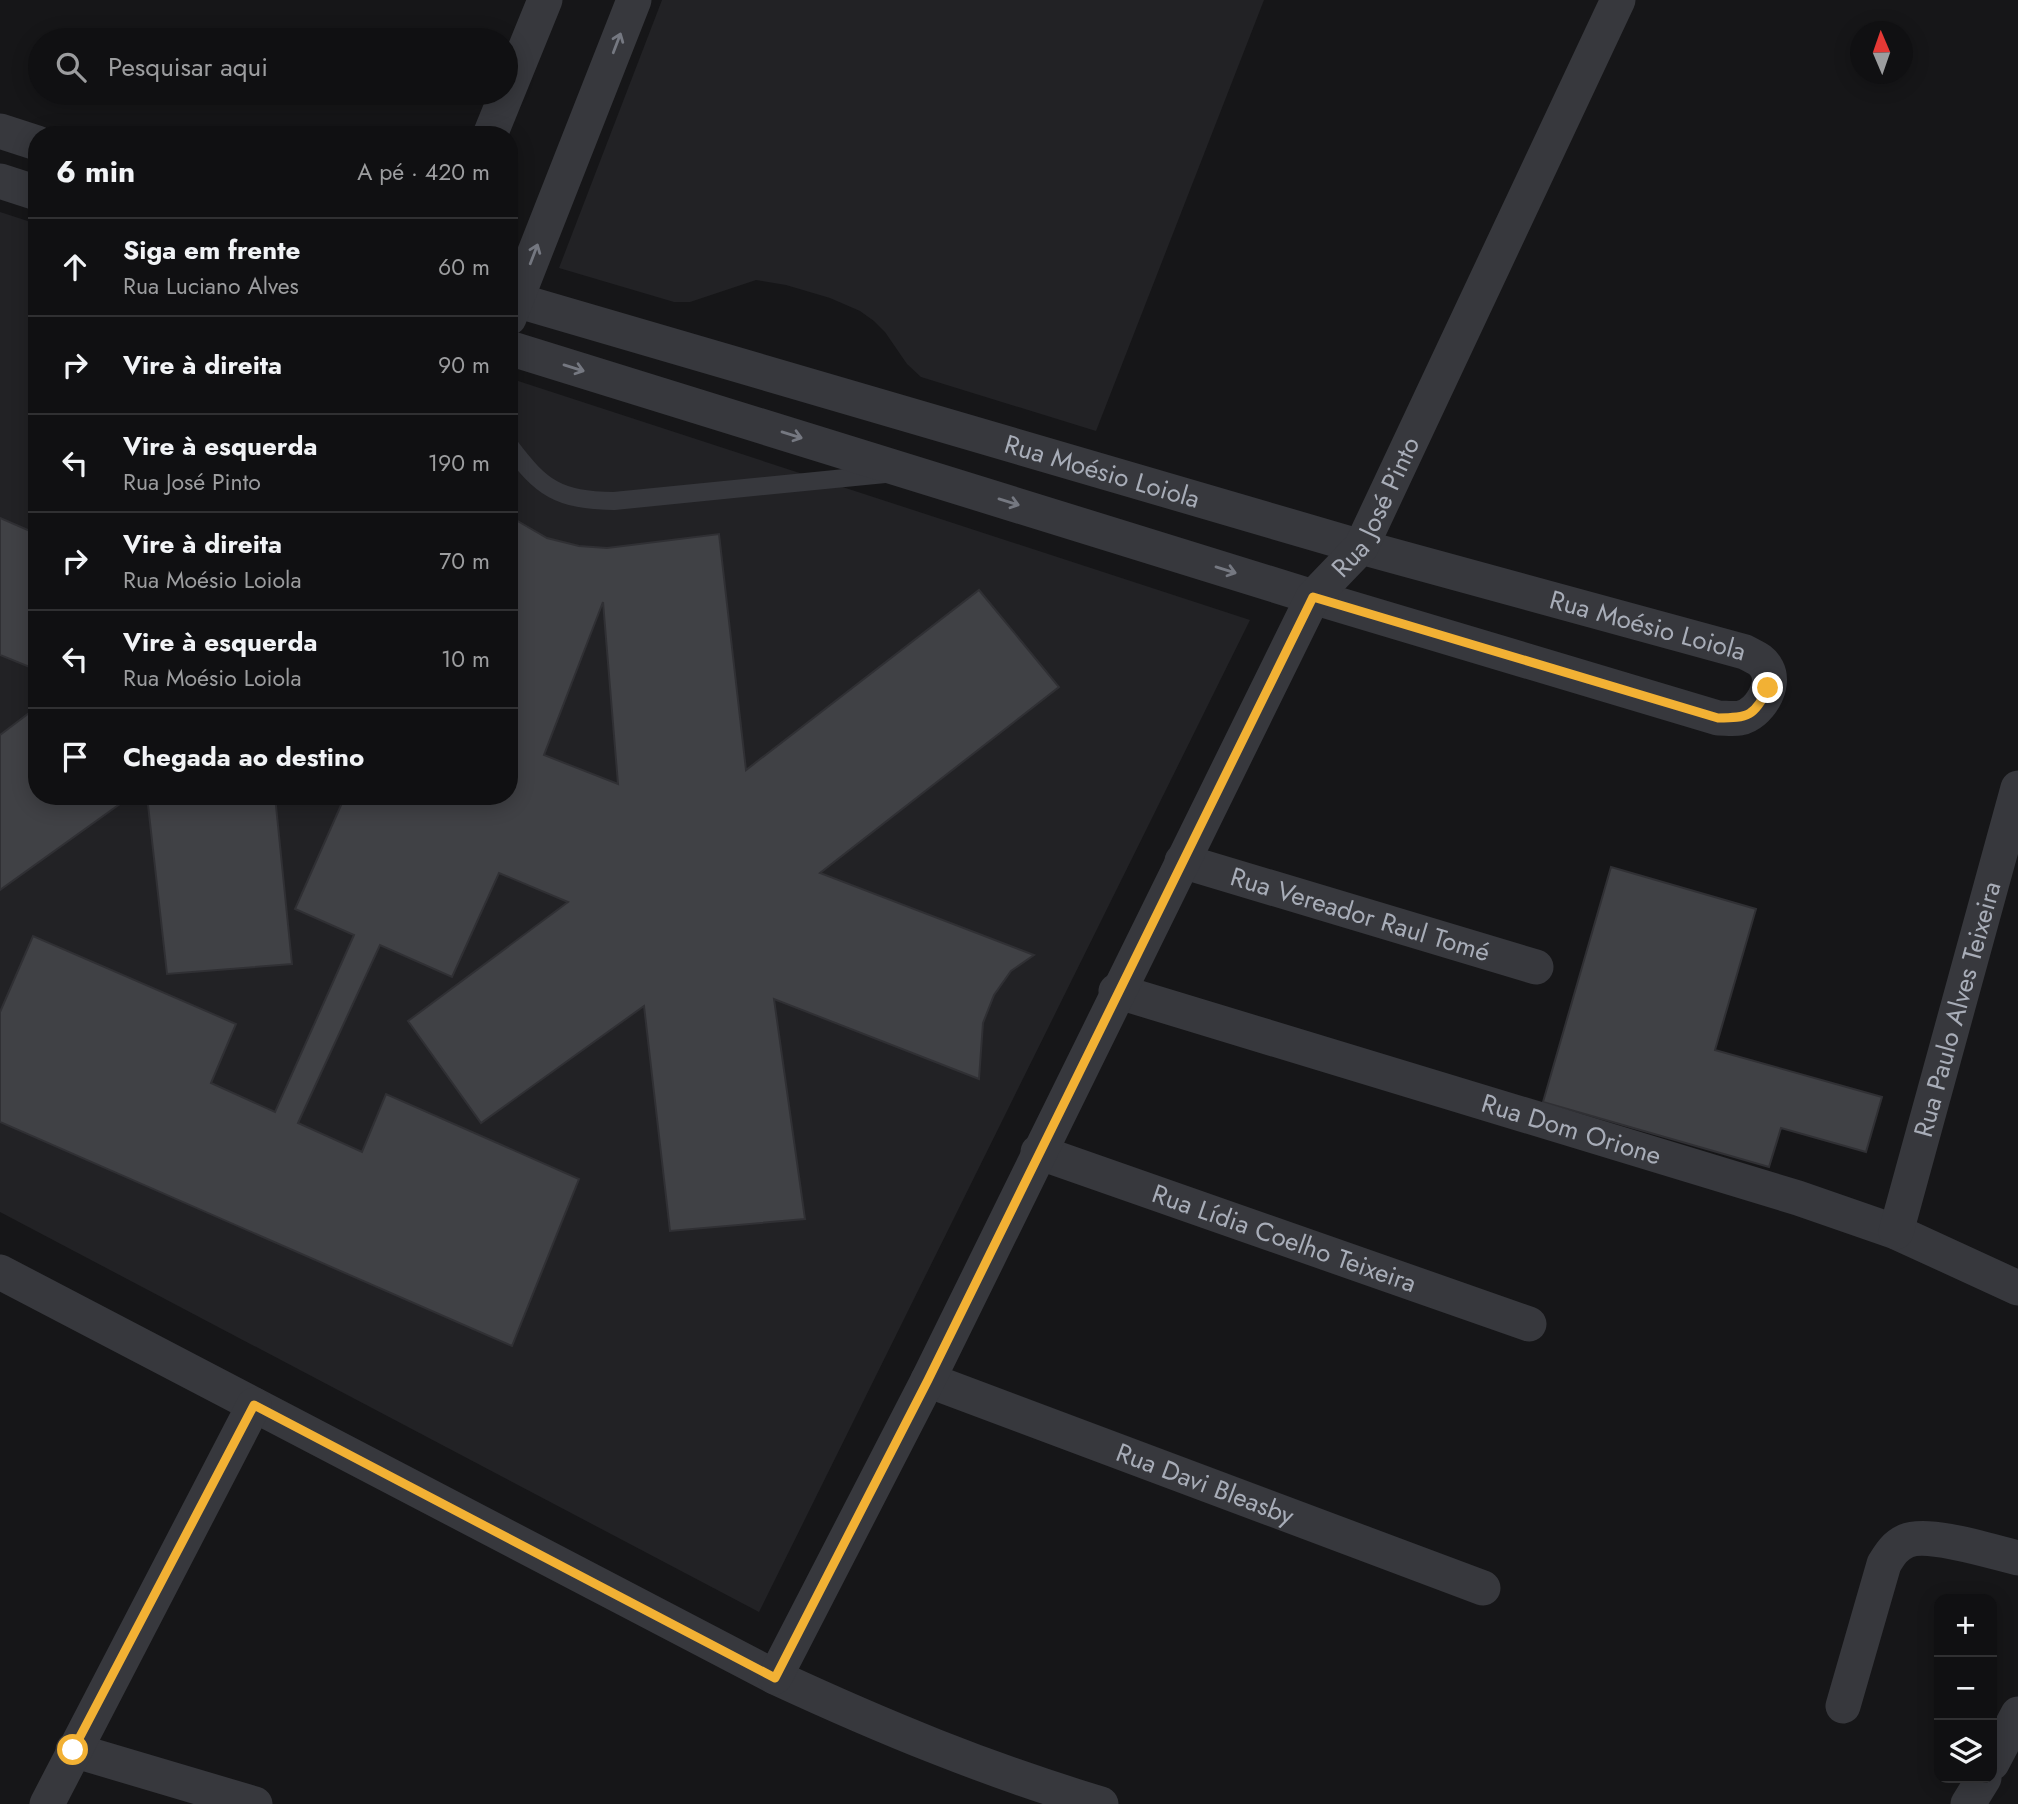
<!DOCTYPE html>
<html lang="pt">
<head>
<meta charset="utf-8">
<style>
  :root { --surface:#101012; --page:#19191b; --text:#f1f3f6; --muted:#9c9d9f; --line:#303032 }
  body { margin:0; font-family:Jost,sans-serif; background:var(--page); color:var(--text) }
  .controls { position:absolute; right:21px; bottom:21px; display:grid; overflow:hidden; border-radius:14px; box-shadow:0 4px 18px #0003 }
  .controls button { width:63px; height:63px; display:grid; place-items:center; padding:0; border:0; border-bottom:2px solid var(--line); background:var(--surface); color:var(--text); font:35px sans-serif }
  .compass { position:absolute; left:1850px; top:21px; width:63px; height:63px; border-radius:50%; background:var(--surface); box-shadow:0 4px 18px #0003; rotate:358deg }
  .stop { position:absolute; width:21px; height:21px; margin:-16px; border:5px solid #f2b134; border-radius:50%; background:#fff }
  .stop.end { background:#f2b134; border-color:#fff; box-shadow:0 2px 7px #0008 }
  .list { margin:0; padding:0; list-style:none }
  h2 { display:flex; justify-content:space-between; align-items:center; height:91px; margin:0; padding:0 28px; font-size:30px }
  h2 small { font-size:23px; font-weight:400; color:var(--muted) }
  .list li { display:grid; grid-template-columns:46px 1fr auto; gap:21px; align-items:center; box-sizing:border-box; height:98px; padding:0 28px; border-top:2px solid var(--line) }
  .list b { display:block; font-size:26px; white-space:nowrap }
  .list p { margin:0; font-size:23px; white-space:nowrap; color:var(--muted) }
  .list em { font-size:23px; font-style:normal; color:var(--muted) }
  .icon { flex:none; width:38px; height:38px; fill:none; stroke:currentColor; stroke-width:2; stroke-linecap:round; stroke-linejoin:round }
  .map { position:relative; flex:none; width:2018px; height:1804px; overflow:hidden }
  .search { position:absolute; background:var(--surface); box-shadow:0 4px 18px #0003; left:28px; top:28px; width:490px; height:77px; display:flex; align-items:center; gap:18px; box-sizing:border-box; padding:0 24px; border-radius:38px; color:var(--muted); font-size:26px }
  .panel { position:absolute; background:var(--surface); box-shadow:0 4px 18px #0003; left:28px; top:126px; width:490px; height:679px; border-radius:28px }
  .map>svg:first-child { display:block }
</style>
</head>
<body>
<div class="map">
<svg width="2018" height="1804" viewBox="0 0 2018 1804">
  <rect width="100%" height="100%" fill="#161618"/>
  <!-- built -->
  <path fill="#222225" d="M662,0h602l-168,431 -175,-54 -14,-13 -22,-32 -11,-11 -14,-10 -30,-13 -44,-13 -30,-5 -66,22h-16l-115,-34z
    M0,212l37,12v572h472v-418l741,242 -491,992 -759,-400z"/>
  <!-- building -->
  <path fill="#404145" stroke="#303034" stroke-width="2" fill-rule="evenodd" d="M509,516l38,22 32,8 28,2 112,-14 27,236 233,-180 80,97 -239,186 214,82 -23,16 -17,24 -11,28 -4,56 -205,-80 31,220 -135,12 -26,-225 -163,117 -73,-102 160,-119 -69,-29 -47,104 -72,-32 -82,178 64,29 24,-58 193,85 -67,167 -512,-224v-110l33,-76 203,88 -25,59 64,29 79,-177 -59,-26 47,-106 -15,-7h182zM603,602l15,182 -74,-29z
    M0,518l37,16v136l-37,-15z
    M37,707v89h94l-131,94v-155z
    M147,796h128l17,168 -125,10z
    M1611,867l145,42 -41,141 167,47 -16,55 -85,-24 -12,39 -226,-65z"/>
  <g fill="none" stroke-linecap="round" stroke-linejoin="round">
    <!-- service -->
    <path stroke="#37383d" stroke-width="18" d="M509,445c33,44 49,55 105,56l271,-27"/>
    <!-- minor -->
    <g stroke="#37383d" stroke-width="35">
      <path d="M0,131l37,12"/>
      <path d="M490,135l55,-135"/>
      <path d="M0,181l37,12"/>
      <path id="s1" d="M509,298l852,249 384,105c9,5 17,7 22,17 9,17 -8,45 -27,49 -6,1 -15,0 -22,0l-405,-121 -804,-249"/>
      <path d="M509,318l125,-318"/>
      <path id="s2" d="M1182,861l354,106"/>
      <path id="s3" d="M1116,991l682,207 98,34 122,56"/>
      <path id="s4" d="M1038,1152l491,172"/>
      <path id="s5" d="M1896,1232l122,-444"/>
      <path d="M0,1272l775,405c108,50 212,93 326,127"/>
      <path id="s6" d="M928,1380l555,208"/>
      <path id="s7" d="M775,1677l153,-297 385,-783 48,-50 257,-547"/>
      <path d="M1843,1706l41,-142c6,-10 11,-18 22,-23 22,-10 87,11 112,17"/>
      <path d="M73,1750l182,54"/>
      <path d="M1992,1763l26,-49"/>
      <path d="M47,1804l207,-399"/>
      <path d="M1968,1804l16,-26"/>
    </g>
  </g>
  <!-- one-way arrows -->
  <defs><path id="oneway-shaft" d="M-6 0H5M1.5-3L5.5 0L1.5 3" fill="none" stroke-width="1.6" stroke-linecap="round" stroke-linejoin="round" transform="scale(1.75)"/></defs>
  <g stroke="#757881">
    <use href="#oneway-shaft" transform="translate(617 43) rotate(-69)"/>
    <use href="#oneway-shaft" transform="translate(534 254) rotate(-69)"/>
    <use href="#oneway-shaft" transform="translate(574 368) rotate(17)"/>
    <use href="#oneway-shaft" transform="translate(792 435) rotate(17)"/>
    <use href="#oneway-shaft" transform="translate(1009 502) rotate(17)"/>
    <use href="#oneway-shaft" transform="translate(1226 570) rotate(17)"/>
  </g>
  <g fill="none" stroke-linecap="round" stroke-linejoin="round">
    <!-- route -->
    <path stroke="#f2b134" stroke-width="9" d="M73,1750l181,-345 521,273 153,-298 385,-783 405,121c30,0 37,-2 50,-30"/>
  </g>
  <g text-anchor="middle" stroke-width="7" stroke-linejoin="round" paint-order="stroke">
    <!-- street labels -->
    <g font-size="26" fill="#a8adb8" stroke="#111113">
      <text dy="9" stroke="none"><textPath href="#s1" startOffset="618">Rua Moésio Loiola</textPath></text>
      <text dy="9" stroke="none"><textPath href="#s7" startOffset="1318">Rua José Pinto</textPath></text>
      <text dy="9" stroke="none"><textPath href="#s1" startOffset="1185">Rua Moésio Loiola</textPath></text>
      <text dy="9" stroke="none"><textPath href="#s2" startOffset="186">Rua Vereador Raul Tomé</textPath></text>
      <text dy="9" stroke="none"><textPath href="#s5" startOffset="231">Rua Paulo Alves Teixeira</textPath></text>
      <text dy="9" stroke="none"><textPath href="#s3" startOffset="476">Rua Dom Orione</textPath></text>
      <text dy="9" stroke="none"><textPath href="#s4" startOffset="261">Rua Lídia Coelho Teixeira</textPath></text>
      <text dy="9" stroke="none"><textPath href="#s6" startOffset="296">Rua Davi Bleasby</textPath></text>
    </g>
  </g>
</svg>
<div class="controls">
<button>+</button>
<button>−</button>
<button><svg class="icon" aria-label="layers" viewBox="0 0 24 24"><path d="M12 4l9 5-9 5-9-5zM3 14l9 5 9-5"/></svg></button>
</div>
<svg class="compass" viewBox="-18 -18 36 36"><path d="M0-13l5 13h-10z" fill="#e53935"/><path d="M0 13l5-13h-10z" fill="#9c9d9f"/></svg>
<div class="stop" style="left:73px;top:1750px"></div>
<div class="stop end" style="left:1768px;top:688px"></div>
<div class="search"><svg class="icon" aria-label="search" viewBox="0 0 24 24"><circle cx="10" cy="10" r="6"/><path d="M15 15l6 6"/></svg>Pesquisar aqui</div>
<section class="panel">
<h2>6 min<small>A pé · 420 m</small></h2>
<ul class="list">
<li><svg class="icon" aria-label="ahead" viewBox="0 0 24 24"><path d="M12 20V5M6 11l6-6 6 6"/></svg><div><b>Siga em frente</b><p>Rua Luciano Alves</p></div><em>60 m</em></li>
<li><svg class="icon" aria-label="right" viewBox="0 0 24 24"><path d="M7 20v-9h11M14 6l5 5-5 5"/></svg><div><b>Vire à direita</b></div><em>90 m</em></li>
<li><svg class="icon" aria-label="left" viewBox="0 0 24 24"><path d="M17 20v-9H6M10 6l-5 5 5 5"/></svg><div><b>Vire à esquerda</b><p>Rua José Pinto</p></div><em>190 m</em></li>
<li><svg class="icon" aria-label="right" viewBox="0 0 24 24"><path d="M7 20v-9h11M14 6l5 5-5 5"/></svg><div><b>Vire à direita</b><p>Rua Moésio Loiola</p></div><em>70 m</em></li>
<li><svg class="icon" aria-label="left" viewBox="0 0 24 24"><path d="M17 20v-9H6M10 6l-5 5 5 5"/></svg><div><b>Vire à esquerda</b><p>Rua Moésio Loiola</p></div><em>10 m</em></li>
<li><svg class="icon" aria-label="arrive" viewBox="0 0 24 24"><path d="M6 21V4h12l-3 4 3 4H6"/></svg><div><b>Chegada ao destino</b></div></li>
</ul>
</section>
</div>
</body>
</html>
